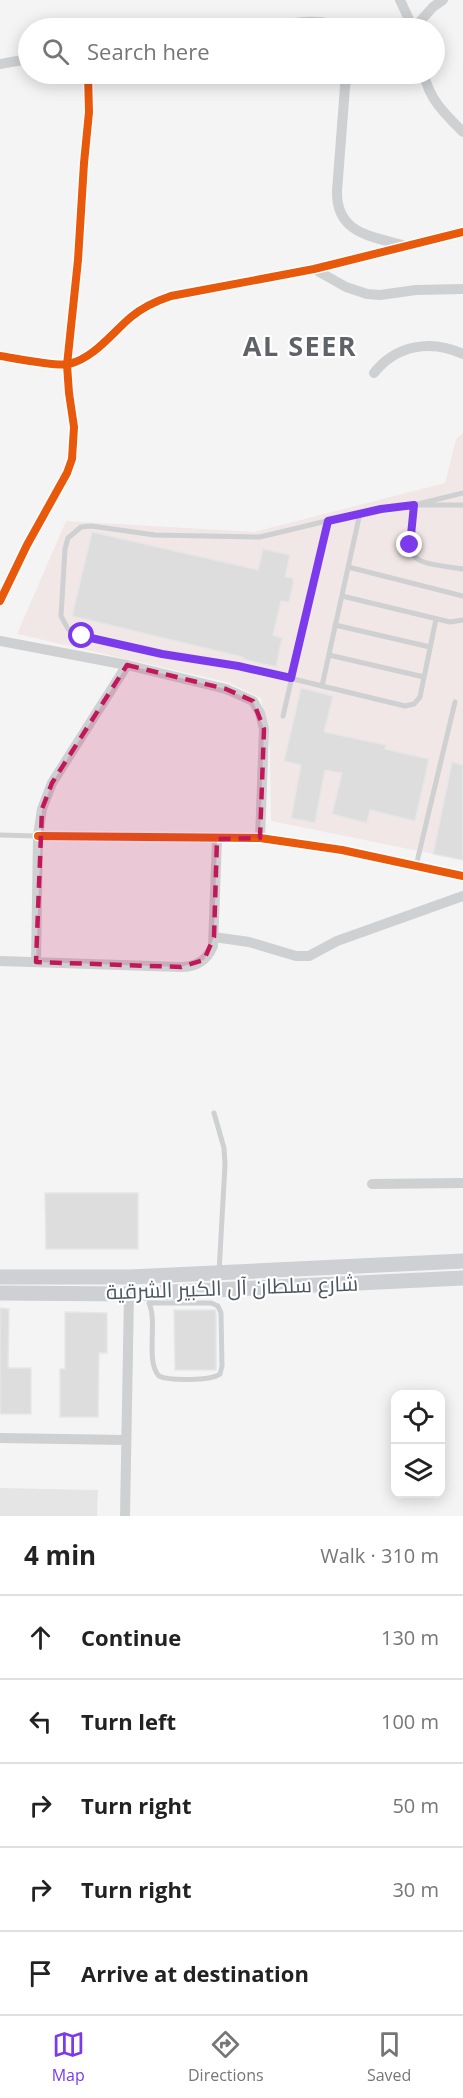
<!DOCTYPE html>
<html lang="en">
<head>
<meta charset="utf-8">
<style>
  :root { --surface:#fff; --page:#f6f6f6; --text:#222; --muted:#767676; --line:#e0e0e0; --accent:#7c3aed }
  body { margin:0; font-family:"Open Sans",Cairo,sans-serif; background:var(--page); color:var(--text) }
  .controls { position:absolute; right:18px; bottom:18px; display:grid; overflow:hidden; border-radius:12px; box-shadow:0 3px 15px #0003 }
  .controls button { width:54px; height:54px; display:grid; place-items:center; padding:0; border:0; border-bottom:2px solid var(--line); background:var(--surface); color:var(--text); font:30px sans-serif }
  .stop { position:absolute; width:18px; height:18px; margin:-14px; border:4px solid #7c3aed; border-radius:50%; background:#fff }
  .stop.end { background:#7c3aed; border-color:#fff; box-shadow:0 2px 6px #0008 }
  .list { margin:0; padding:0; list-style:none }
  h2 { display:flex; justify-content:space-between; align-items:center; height:78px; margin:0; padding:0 24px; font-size:26px }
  h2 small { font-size:20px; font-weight:400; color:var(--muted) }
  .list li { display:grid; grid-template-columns:39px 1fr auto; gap:18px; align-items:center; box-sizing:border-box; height:84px; padding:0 24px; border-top:2px solid var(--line) }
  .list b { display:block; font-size:22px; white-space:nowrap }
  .list em { font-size:20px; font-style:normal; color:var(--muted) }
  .icon { flex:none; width:33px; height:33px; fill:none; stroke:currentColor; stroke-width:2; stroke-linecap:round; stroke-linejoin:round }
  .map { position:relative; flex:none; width:463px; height:1516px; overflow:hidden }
  .search { position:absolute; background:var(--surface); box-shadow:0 3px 15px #0003; left:18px; right:18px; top:18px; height:66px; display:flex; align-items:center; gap:15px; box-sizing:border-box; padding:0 21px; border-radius:33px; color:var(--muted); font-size:22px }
  .sheet { height:498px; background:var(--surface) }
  nav { display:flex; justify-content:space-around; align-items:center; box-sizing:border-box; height:84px; border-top:2px solid var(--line); background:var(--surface); font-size:16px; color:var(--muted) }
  nav a { display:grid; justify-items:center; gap:3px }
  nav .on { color:var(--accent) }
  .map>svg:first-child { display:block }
</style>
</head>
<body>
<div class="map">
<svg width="463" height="1516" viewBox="0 0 463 1516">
  <rect width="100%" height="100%" fill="#f4f4f4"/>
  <!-- education -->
  <path fill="#e6e5e6" d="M0,1488l98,2 -1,26h-97z"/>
  <!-- medical -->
  <path fill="#f1e7e6" d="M463,433v427l-192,-39 -1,-73 -9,-50 -34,-16 -210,-48 49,-113 188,11 191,-49 11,-44z"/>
  <!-- building -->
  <path fill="#ddddde" stroke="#e5e6e7" stroke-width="1.5" d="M92,532l166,38 5,-21 27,6 -5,22 8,1v7l-4,17 -8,-1 -8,34 9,3 -6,29 -33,-8v-2l-171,-41z
    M301,688l32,8 -9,36 62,13 -1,4 44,10 -14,62 -45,-11 -3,13 -35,-9 10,-41 -17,-3 -10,53 -24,-5 10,-53 -17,-4z
    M452,762l11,3v95l-30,-6z
    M45,1193h93v56h-92z
    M0,1308l9,1 -1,59h23v46h-31z
    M174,1310h41l1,4v56h-41z
    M65,1312l42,1v40h-8l-1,64h-38v-48h5z"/>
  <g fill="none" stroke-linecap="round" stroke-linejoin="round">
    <!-- lane -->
    <path stroke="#ced0d2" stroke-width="5" d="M414,505c-6,59 -11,55 49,64
      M419,505h44
      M348,567l115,29
      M342,596l108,26 13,-2
      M436,619l-16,78 -6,7 -9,2 -149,-36 -94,-16 -87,-20 -7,-5 -7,-13 4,-67 3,-11 13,-11 10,-1 64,9 105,2 100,-24 54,-8 49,-12
      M335,625l95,22
      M329,655l95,22
      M322,686l38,-173
      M283,716l45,-195
      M0,835l37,1
      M416,866l39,-164
      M214,1113l10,35 1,17 -6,107
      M149,1303h62l7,3 3,7 1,53 -2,8c-9,7 -51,7 -61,2 -14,-15 -1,-53 -10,-73z"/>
    <!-- street -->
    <path stroke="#ced0d2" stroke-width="10" d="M400,0l13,28
      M257,28c23,-2 64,-13 84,0
      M414,28l19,-21 10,-7
      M0,64l28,-5
      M346,74l-9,117c-1,43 35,45 68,55
      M424,74c5,25 21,40 39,58
      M314,269l32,18 21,7 13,1 36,-5 47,-1
      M0,356c14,2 57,11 69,8 25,-6 43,-31 62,-47 12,-10 25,-16 40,-21l143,-27 149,-37
      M374,373c22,-28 57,-34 89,-19
      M0,601l27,-56 40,-72 5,-14 2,-32 -5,-34 -2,-28 11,-105 6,-97 5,-51 -1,-38
      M0,641l127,24 99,24 27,12 7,12 4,16 -4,109
      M38,836l222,2 82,12 121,26
      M214,937l35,5 47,14h13l28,-15 126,-45
      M0,961l181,6c16,0 26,-7 32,-21l4,-107
      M36,962l2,-126 4,-27 10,-26 75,-118
      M372,1184l91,-1
      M0,1438l126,2
      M125,1516l4,-222"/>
    <!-- secondary -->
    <path stroke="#ced0d4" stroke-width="15" d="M0,1277h130l333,-16
      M0,1293l129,1 334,-16"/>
    <!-- cycleway casing -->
    <g stroke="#fff" stroke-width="11">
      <path id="cycleway" d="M0,356c14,2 57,11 69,8 25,-6 43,-31 62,-47 12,-10 25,-16 40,-21l143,-27 149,-37
        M0,601l27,-56 40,-72 5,-14 2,-32 -5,-34 -2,-28 11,-105 6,-97 5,-51 -1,-38
        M38,836l222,2 82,12 121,26"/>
    </g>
    <!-- cycleway -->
    <use href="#cycleway" stroke="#e8590c" stroke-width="8"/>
  </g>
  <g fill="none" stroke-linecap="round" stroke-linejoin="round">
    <!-- route -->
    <path stroke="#7c3aed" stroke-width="8" d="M82,636l80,18 76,12 53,12 37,-157 53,-12 33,-4 -4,40"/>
  </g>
  <!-- marked area -->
  <path fill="#c2185b" fill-opacity="0.2" stroke="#c2185b" stroke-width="4.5" stroke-dasharray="12 8" stroke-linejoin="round" d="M127,665l99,24 27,12 11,28 -4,109 -43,1 -3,98 -10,23 -23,7 -145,-5 6,-153 10,-26z"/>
  <g text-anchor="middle" stroke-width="4.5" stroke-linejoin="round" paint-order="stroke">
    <!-- street labels -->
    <g font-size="21" fill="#4a5661" stroke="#fff">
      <text transform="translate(232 1288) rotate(-2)" y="7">شارع سلطان آل الكبير الشرقية</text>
    </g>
    <!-- district labels -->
    <g font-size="27" font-weight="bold" letter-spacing="1.5" fill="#5f6368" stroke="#fff">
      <text x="300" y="356">AL SEER</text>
    </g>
  </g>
</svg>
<div class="controls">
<button><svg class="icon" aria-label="locate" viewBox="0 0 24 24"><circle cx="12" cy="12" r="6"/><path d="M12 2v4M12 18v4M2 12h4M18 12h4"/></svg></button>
<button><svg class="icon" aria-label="layers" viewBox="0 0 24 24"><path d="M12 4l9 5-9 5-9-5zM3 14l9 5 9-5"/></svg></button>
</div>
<div class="stop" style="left:82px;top:636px"></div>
<div class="stop end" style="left:410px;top:545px"></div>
<div class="search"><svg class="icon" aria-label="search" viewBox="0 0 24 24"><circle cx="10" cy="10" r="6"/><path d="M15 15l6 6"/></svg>Search here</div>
</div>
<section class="sheet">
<h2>4 min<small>Walk · 310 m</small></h2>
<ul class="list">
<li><svg class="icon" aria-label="ahead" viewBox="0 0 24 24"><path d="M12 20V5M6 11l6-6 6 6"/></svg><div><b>Continue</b></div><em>130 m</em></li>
<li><svg class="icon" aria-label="left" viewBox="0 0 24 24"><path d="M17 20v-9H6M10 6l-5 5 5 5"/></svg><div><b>Turn left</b></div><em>100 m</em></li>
<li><svg class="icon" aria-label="right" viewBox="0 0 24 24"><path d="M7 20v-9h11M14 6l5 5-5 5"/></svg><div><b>Turn right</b></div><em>50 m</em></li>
<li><svg class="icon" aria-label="right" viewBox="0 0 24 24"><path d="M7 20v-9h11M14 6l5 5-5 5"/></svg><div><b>Turn right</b></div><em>30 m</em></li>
<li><svg class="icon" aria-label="arrive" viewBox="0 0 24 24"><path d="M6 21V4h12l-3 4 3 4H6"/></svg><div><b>Arrive at destination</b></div></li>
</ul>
</section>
<nav>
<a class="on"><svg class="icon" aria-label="map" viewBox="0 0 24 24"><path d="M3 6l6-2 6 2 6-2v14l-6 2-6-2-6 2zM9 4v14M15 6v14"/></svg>Map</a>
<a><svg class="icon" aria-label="directions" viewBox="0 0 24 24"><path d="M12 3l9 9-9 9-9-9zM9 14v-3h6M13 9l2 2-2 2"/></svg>Directions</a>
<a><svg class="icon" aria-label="saved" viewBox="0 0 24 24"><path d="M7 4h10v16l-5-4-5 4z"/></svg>Saved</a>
</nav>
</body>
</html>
